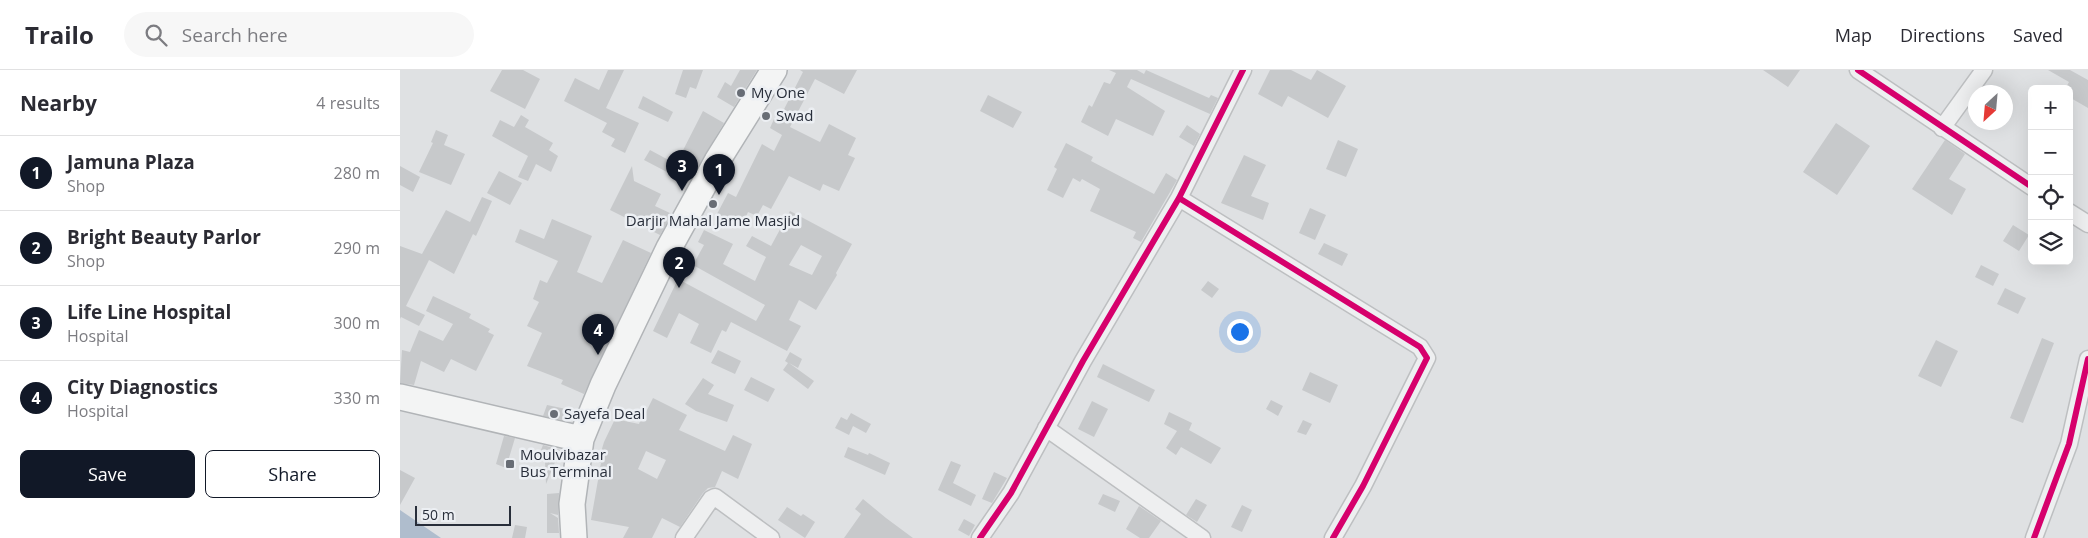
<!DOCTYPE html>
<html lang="en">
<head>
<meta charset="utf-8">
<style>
  :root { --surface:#fff; --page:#f7f7f7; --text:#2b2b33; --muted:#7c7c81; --line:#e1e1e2; --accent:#111827 }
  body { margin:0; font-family:"Open Sans",sans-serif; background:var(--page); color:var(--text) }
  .controls { position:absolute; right:15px; top:15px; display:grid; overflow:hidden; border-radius:8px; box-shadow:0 5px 20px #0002 }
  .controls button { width:45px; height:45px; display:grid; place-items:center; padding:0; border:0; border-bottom:1px solid var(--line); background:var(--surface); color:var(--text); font:25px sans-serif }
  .compass { position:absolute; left:1568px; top:15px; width:45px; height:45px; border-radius:50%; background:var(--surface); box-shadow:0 5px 20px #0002; rotate:206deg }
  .scale { position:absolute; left:15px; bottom:12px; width:96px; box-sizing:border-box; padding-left:5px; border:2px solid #282e3a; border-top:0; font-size:14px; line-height:18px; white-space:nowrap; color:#282e3a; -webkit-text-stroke:4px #eceff3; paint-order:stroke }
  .you { position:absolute; left:839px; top:261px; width:18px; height:18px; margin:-12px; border:4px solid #fff; border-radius:50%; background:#1a73e8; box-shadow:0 0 0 8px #1a73e833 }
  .badge { display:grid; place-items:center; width:32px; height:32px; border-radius:50%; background:var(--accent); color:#fff; font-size:16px; font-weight:700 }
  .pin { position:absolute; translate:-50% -41px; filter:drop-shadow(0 1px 2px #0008) }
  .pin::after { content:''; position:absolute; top:26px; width:18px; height:15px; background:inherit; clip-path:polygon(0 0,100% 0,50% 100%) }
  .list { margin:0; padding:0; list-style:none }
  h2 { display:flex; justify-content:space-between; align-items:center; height:65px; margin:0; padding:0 20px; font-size:21px }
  h2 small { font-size:16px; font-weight:400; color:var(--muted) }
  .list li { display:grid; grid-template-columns:32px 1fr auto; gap:15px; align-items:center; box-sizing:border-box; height:75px; padding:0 20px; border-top:1px solid var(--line) }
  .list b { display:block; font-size:19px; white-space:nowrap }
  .list p { margin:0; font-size:16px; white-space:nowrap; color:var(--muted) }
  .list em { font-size:16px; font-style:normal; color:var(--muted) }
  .actions { display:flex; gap:10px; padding:15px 20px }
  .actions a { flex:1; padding:11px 0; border:1px solid var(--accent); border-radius:8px; text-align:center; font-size:18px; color:var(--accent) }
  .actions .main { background:var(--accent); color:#fff }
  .icon { flex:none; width:28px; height:28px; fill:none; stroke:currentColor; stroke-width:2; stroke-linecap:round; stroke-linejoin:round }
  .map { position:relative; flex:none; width:1688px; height:468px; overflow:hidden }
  header { display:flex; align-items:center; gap:30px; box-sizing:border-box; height:70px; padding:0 25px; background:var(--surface); border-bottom:1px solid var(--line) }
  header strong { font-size:24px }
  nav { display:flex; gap:28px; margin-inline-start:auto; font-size:18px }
  .search { width:350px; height:45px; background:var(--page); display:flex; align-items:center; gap:12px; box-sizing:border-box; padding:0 18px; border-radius:28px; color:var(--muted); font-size:19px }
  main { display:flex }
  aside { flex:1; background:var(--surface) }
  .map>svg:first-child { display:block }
</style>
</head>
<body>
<header>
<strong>Trailo</strong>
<div class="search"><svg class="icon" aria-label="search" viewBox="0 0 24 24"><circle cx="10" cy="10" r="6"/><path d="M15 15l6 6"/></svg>Search here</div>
<nav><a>Map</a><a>Directions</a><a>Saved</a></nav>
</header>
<main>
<aside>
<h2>Nearby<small>4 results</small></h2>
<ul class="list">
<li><span class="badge">1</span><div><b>Jamuna Plaza</b><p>Shop</p></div><em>280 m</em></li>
<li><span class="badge">2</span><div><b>Bright Beauty Parlor</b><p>Shop</p></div><em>290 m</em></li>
<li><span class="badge">3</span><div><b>Life Line Hospital</b><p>Hospital</p></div><em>300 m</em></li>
<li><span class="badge">4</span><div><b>City Diagnostics</b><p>Hospital</p></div><em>330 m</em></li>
</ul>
<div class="actions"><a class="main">Save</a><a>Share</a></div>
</aside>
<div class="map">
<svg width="1688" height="468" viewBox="0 0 1688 468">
  <rect width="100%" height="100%" fill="#dfe1e3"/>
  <!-- water -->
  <path fill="#afbdcd" d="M0,440l41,28h-41z"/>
  <!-- building -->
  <path fill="#c7c9cb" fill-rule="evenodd" d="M102,0h21l17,9 -15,30 -35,-18z
    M208,0h16l-18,38 33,15 -14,30 -14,-7 4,-7 -13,-7 5,-9 -43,-22 11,-23 24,12z
    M283,0h20l-7,19 -6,-2 -4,11 -11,-4z
    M340,0h17l-23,37 -17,-10 8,-15 6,4z
    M400,0h57l-13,24 -29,-15 -25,48 30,15 9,-18 27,14 -8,17 7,3 -16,33 -16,-7 -3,7 -31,-15 -18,33 -8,-4 -6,11 -9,-4 -6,14 -25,-12 11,-21 8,4 26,-53 12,7 8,-16 -12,-7 4,-9 4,2 25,-49z
    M709,0h28l7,4 2,-4 63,28 2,-3 7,3 -8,16 -79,-35 -4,8 38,24 -12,25 -37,-17 -8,17 -27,-14 8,-17 3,2 12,-25 6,2 6,-11z
    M870,0h21l20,10 6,-10 29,16 -18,32 -40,-22 -6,11 -24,-13z
    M1363,0h37l-12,17z
    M1648,0h22l18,10v28l-19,-11v-8h-4l4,-7z
    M588,25l34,17 -9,16 -33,-17z
    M243,26l30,16 -5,10 -30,-14z
    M303,41l21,12 -36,60 -44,-23 6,-10 26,14z
    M121,45l8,5 -4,7 28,16 -4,7 9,6 -7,16 -15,-8 -8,17 -10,-4 10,-21 -36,-20 8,-16 14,7z
    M1436,53l34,23 -33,49 -34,-23z
    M787,55l13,9 -6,12 -15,-9z
    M36,60l12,5 -4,10 21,9 -14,31 -32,-13 14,-29 -2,-1z
    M938,70l20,9 -12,28 -20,-8z
    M1545,70l20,14 -16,25 17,10 -14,26 -40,-26z
    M666,73l27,14 -2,4 63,33 12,-21 11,7 -36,62 -8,-4 3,-6 -46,-21 10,-22 -18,-10 -2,3 -7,-4 -10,20 -16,-8 10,-21 -3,-2z
    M844,85l22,10 -15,31 18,7 -6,17 -42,-17z
    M0,96l20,11 -7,15 -13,-7z
    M232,96l2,15 27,13 -6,12 17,8 -12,21 -50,-25z
    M99,101l23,12 -12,22 -23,-12z
    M82,127l10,4 -16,35 -3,-2 -19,40 -25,-14 -23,46 19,9 -6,11 -18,-9 -1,2v-73l22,8 24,-44 24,12z
    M910,138l16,7 -11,25 -16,-7z
    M390,141l62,33 -16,29 1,2 -21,35 -17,-10 -10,20 12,6 -14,25 -56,-29 -5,10 -4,-2 -11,23 -21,-10 9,-19 -20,-11 -12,25 -14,-7 25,-52 78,42 9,-16 -72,-40 11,-20 -6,-3 6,-12 29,14 -10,20 32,17 11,-24 -20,-11 6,-10 19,10zM401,175l21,11 -10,19 -23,-10z
    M152,149l40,17 -15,36 25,11 21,-43 28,13 -67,141 -23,-10 2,-4 -36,-14 15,-33 -15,-7 12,-24 -6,-3 7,-19 7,3 11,-22 -43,-19 5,-13 24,10z
    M1613,155l16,10 -10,16 -16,-10z
    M924,173l24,11 -6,12 -24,-12z
    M1581,195l18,9 -6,12 -18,-9z
    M808,211l11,8 -7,9 -11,-8z
    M1605,218l21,10 -8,16 -21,-10z
    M33,226l38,18 -2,4 21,11 -2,3 6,3 -18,36 -25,-12 -7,13 -23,-11 -7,24 -14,-2 2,-33 8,2 9,-22 24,11 10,-17 -27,-13z
    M1642,268l12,5 -31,80 -13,-5z
    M1536,270l22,11 -17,36 -23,-11z
    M318,280l23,11 -6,13 -24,-11z
    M390,282l12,7 -4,9 -9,-5 25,18 -6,8 -25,-19 5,-7 -3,-2z
    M703,294l52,26 -6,12 -52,-25z
    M910,302l28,13 -8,18 -28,-13z
    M351,307l24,12 -7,13 -24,-12z
    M303,308l11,7 -6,9 26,11 -7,17 -31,-11 -11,-7z
    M253,328l34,17 -8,15 46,21 8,-16 19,9 -14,35 -16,-8 -7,16 -7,1 -5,5 -23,34 -18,-9 -10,20h-29l6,-11 -38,-7 10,-57 -3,-1 6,-20 11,-23 24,5 4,-11 2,1zM246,381l20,9 -9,19 -19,-10z
    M871,330l12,6 -5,10 -12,-7z
    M692,331l16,8 -14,28 -16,-8z
    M147,335l19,4 -4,11 -19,-4z
    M769,342l23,11 -3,7 32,18 -10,16 -30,-17 -5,8 -10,-7 11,-17 -13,-7z
    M451,343l20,11 -5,9 -13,-7 -4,9 -14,-7 6,-11 6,3z
    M903,350l9,4 -6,11 -9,-3z
    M104,366l11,2 -9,30 -10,-4z
    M143,375l17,5 -14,34 -1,-23 -8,-1z
    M448,377l20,8 1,-2 21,10 -5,12 -41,-18z
    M551,391l10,4 -8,18 23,12 -5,11 -33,-16z
    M0,400l15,8 -15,27z
    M594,402l13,6 -15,25 -10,-4z
    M159,423l-1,22 -8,-2 8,5 1,15h-12v-39z
    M703,424l17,7 -5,11 -17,-8z
    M463,429l23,19 27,20h-69l17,-24 -6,-5z
    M796,429l11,6 -10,17 -11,-7z
    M842,435l10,5 -10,22 -11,-5z
    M739,436l22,15 -12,17h-9l-14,-9z
    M387,437l14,9 2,-2 12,8 -10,16 -27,-18z
    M564,449l11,6 -6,11 -11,-6z
    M115,455l12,2 -2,11h-13z"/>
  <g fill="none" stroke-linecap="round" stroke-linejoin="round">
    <!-- minor casing -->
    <g stroke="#bdbfc1" stroke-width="19">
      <path id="minor" d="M1458,0l174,117
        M1542,58l42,-58
        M779,128l241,149 7,11 -64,128 -30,52
        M1669,142l19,12
        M646,358l156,110
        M284,468l27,-39 4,-2 56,41
        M580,468l31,-45 72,-132 96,-163 64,-128
        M1634,468l35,-94 19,-85"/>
    </g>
    <!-- highway casing -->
    <g stroke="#b1b4b7" stroke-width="28">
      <path id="highway" d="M0,327l181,42
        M174,468l-2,-34 9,-65 22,-54 66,-137 48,-87 57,-91"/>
    </g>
    <!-- minor -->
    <use href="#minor" stroke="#eeeff0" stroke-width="16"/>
    <!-- highway -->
    <use href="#highway" stroke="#f3f4f4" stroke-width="25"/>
    <!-- cycleway casing -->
    <g stroke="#eceff3" stroke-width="9">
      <path id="cycleway" d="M1458,0l174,117
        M779,128l241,149 7,11 -64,128 -30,52
        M580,468l31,-45 72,-132 96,-163 64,-128
        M1634,468l35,-94 19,-85"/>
    </g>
    <!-- cycleway -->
    <use href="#cycleway" stroke="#d6006c" stroke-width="6"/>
  </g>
  <!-- markers -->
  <g fill="#686d75" stroke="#eceff3" stroke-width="2">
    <circle cx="341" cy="23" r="5"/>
    <circle cx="366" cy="46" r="5"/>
    <circle cx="313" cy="134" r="5"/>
    <circle cx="154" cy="344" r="5"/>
    <rect x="105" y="389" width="10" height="10" rx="2.5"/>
  </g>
  <g text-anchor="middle" stroke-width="5" stroke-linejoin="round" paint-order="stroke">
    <!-- poi labels -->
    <g font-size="15" fill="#282e3a" stroke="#eceff3" text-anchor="start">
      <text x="351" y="28">My One</text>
      <text x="376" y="51">Swad</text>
      <text x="313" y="156" text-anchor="middle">Darjir Mahal Jame Masjid</text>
      <text x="164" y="349">Sayefa Deal</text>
      <text x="120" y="390">Moulvibazar<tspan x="120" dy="17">Bus Terminal</tspan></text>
    </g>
  </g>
</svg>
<div class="controls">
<button>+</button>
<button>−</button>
<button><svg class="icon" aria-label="locate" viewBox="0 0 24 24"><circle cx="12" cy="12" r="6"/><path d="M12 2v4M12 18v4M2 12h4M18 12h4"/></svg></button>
<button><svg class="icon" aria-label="layers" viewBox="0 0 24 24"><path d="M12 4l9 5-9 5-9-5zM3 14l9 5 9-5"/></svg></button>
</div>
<svg class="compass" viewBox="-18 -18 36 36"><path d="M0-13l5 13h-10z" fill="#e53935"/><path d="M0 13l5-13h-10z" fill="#7c7c81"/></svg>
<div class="scale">50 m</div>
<div class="you"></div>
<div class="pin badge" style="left:319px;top:125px">1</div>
<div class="pin badge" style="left:279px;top:218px">2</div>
<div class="pin badge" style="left:282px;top:121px">3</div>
<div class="pin badge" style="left:198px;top:285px">4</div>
</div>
</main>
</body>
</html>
